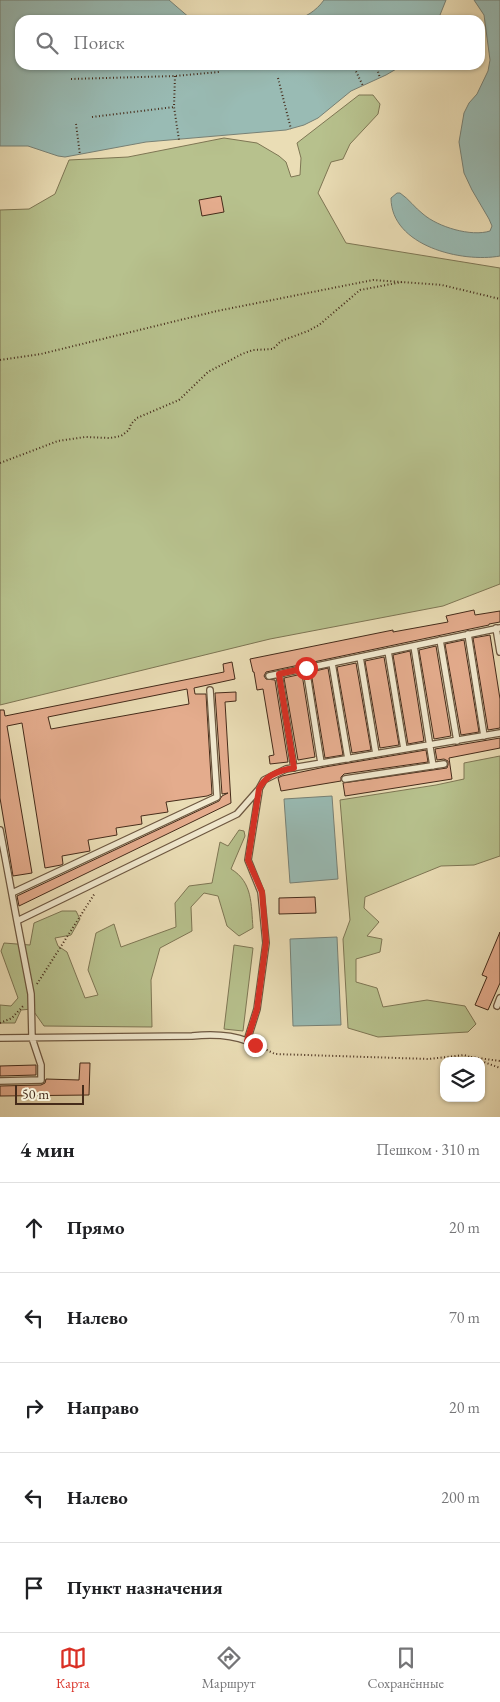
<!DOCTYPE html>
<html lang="ru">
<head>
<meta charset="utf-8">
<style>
  :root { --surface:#fff; --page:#f2f2f2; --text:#202124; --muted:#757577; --line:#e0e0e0; --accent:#d93025 }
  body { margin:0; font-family:"EB Garamond",serif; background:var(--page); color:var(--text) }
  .controls { position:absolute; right:15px; bottom:15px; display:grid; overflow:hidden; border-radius:10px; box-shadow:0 1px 4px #0004 }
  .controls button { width:45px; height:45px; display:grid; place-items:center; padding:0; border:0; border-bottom:1px solid var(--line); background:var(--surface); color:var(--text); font:25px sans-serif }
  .scale { position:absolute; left:15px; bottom:12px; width:69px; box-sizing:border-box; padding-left:5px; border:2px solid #452b1a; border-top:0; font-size:14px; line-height:18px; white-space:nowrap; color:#452b1a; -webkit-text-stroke:4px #f1e9cf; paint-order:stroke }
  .stop { position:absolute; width:15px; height:15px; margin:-11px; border:4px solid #d93025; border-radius:50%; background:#fff }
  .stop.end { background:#d93025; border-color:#fff; box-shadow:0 1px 5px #0008 }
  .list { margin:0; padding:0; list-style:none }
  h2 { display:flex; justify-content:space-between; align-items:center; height:65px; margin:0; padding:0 20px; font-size:21px }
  h2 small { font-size:16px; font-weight:400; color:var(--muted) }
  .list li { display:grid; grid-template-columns:32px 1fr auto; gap:15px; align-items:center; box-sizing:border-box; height:90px; padding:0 20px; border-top:1px solid var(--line) }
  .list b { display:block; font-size:19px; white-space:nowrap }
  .list em { font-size:16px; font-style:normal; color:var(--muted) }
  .icon { flex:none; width:28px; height:28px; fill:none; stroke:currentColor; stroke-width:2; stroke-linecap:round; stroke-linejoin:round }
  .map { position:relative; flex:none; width:500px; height:1117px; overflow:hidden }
  .search { position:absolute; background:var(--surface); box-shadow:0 1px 4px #0004; left:15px; right:15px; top:15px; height:55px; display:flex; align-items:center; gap:12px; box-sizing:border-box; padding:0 18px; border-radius:15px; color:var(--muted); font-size:19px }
  .sheet { height:515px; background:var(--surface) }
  nav { display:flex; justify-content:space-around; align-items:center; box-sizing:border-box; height:70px; border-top:1px solid var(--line); background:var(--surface); font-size:14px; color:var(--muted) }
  nav a { display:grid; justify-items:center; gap:2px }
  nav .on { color:var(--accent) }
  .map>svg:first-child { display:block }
</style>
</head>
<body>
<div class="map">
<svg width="500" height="1117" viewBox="0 0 500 1117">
  <rect width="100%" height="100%" fill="#eaddb5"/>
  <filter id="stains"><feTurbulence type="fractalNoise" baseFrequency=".004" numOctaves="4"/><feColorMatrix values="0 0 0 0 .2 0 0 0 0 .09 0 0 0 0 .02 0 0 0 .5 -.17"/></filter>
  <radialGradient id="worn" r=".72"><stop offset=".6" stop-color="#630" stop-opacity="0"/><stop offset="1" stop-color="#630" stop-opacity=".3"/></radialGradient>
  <!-- green -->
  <path fill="#b7c18d" stroke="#7e7654" d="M359,95h14l7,9 -2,10 -28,30 -7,15 -12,3 -13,31 28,50 154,25v316l-57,22 -173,33 -270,66v-495l29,-1 26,-15 14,-34 59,-3 96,-19 33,5 22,13 7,6 5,15 9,-2 1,-17 -4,-15z
    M500,756v100l-26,9 -33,1 -76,31 -1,11 15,14 -12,14 15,3 -2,13 -24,7v23l21,6 6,19 44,-7 38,6 11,18 -8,8 -90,5 -30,-9 -5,-89 7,-19 -10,-120 96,-15 28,-6v-16z
    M239,830l5,1 1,5 -14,33c22,13 20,36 22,59l-14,8 -12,-10 -9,-30 -14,-3 -13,14 1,24 -32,17 -9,32 1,47 -108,-1 -12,-17 -11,1 -6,13h-15v-18l11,1 7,-8 -17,-47 3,-8 26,2 4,-22 28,-12h14l4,8 -9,16 -16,3 3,8 9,6 18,46 13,-3 -10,-25 8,-37 18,-9 7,23 55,-20 -1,-24 14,-17 23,-3 8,-41 8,4z
    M234,945l19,3 -10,83 -19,-2z"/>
  <!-- water -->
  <path fill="#99bbb4" stroke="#778176" d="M0,0h169l22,19 3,1h-174v45h383l-17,10 -35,16 -33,27 -14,7 -18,5 -140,12 -81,15 -7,-1 -30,-10h-28z
    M324,0h122l-8,20h-145c12,-2 23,-9 31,-20z
    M474,0h26v256c-38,7 -109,-10 -109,-58l6,-5h3c9,6 15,15 23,21 15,13 48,23 67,17l2,-5 -3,-7 -17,-29 -8,-17 -5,-31 5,-29 5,-10 8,-9 11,-23 2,-11 -6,-45z
    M332,796l6,83 -48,4 -6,-84z
    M337,937l4,88 -48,1 -3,-87z"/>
  <!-- building -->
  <path fill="#e4ac8d" stroke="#452b1a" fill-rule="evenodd" d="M221,196l3,16 -22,4 -3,-16z
    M474,610l1,5 25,-4v11l-11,2v1l-223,47 -2,4 2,3 9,1 13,82 -18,2 -1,-8 5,-1 -11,-66 -6,1 -3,-18h-1l-3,-13 143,-29v2l55,-10 -2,-6z
    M490,635l10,64v29l-12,2 -15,-92z
    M464,640l15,92 -18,3 -16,-91z
    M436,646l15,90 -17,3 -15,-89z
    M410,651l14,90 -16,3 -15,-89z
    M384,657l15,88 -19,3 -15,-87z
    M232,662l3,17 -41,9 1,6h11l6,100 -5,2 -41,6 2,10 -27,4 1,8 -26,4 1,7 -29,5 2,11 -28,5 1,8 -2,1 -16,3 -23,-145 -15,3 25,147 -19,3 -13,-78v-88h4l1,6 219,-44 -1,-8zM187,689l2,15 -138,25 -3,-12z
    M356,663l15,87 -19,3 -15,-86z
    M328,668l15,87 -18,3 -14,-86z
    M302,674l13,83 -17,3 -14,-82z
    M236,692v9l-11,1 6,101 -212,103 -2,-10 202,-95 3,-5 6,-3 -6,1 -7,-101z
    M500,738v10l-51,10 3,21 -107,17 -2,-13 104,-15 1,-3v-4l-4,-2 -7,1 -2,-11z
    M426,750l2,12 -84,12 -3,3v4l-60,10 -3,-13 4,-2 43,-9z
    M315,897l1,16 -37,1v-16z
    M500,932v51l-12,27 -13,-5 12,-28 -5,-2z
    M80,1063h10l-1,32 -89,1v-10l41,-1 4,-2 1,-4 33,1z
    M36,1065v10l-36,1v-10z"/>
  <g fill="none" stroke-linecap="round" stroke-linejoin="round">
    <!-- lane casing -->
    <g stroke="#6e5841" stroke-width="8">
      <path id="lane" d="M496,628l4,24
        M468,634l16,102
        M440,640l17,101
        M414,646l19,120
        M388,651l16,98
        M360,657l16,97
        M332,663l16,96
        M306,668l15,95
        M279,674l15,94
        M269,676l231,-48
        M345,779l99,-15
        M0,830l17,91
        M12,893l205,-96 -7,-107
        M497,1006l3,-8
        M0,1038l192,-2c19,-2 37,-2 55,5l10,-32 9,-66 -5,-51 -13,-32 11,-69
        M0,1081l41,-1v-15l-9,-27 -1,-44 -14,-73 220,-107 22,-25 5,-9 22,-11 214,-36"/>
    </g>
    <!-- path -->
    <path stroke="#452b1a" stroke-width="2" stroke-dasharray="1 2.5" stroke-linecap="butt" d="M353,65l10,21
      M376,65l4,13
      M175,76l-1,31 5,33
      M278,78l13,51
      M71,79l104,-3 44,-4
      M92,117l82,-10
      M76,124l4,31
      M0,360l41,-6 176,-43 156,-31 69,5 58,14
      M0,463l58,-22 27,-4 25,1 11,-2 8,-6 2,-6 6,-6 42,-18 29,-28 34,-18 11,-4 20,-1 8,-8 27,-10 11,-6 41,-35 42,-8
      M37,984l58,-91
      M0,1023l12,-5 12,-13
      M254,1044l21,10 154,5 35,-4 17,6
      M471,1057l29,4
      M481,1061l19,7"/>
    <!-- lane -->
    <use href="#lane" stroke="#f1e9cf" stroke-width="5.5"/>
  </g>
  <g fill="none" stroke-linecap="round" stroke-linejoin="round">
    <!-- route -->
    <path stroke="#d93025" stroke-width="6" d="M255,1045l-8,-4 10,-32 9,-67 -4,-50 -14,-32 11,-71c6,-13 21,-19 35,-21l-15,-94 27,-6"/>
  </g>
  <rect width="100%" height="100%" filter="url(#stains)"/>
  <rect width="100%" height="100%" fill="url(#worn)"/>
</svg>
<div class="controls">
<button><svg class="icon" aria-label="layers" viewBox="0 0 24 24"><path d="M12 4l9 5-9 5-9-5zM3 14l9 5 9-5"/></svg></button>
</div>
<div class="scale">50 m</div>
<div class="stop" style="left:306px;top:668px"></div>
<div class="stop end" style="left:255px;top:1045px"></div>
<div class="search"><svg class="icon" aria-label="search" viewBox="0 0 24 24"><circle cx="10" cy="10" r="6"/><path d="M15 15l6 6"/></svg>Поиск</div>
</div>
<section class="sheet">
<h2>4 мин<small>Пешком · 310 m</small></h2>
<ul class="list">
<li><svg class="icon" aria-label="ahead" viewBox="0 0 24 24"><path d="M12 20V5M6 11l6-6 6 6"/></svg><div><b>Прямо</b></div><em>20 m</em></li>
<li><svg class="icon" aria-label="left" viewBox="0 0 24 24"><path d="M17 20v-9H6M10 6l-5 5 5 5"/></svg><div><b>Налево</b></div><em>70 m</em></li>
<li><svg class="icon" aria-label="right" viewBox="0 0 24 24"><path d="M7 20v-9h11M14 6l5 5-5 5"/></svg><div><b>Направо</b></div><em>20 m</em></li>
<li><svg class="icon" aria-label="left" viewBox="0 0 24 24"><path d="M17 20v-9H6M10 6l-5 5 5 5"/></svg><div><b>Налево</b></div><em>200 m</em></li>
<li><svg class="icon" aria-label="arrive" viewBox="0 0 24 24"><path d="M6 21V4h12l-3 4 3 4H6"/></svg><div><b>Пункт назначения</b></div></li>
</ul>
</section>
<nav>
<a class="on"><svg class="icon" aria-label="map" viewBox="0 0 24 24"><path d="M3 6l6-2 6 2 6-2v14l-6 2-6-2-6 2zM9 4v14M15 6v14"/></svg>Карта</a>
<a><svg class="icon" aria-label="directions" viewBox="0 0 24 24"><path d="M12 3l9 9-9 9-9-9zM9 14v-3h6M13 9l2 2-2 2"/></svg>Маршрут</a>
<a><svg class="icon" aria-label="saved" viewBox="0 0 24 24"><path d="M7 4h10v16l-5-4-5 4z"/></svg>Сохранённые</a>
</nav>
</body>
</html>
